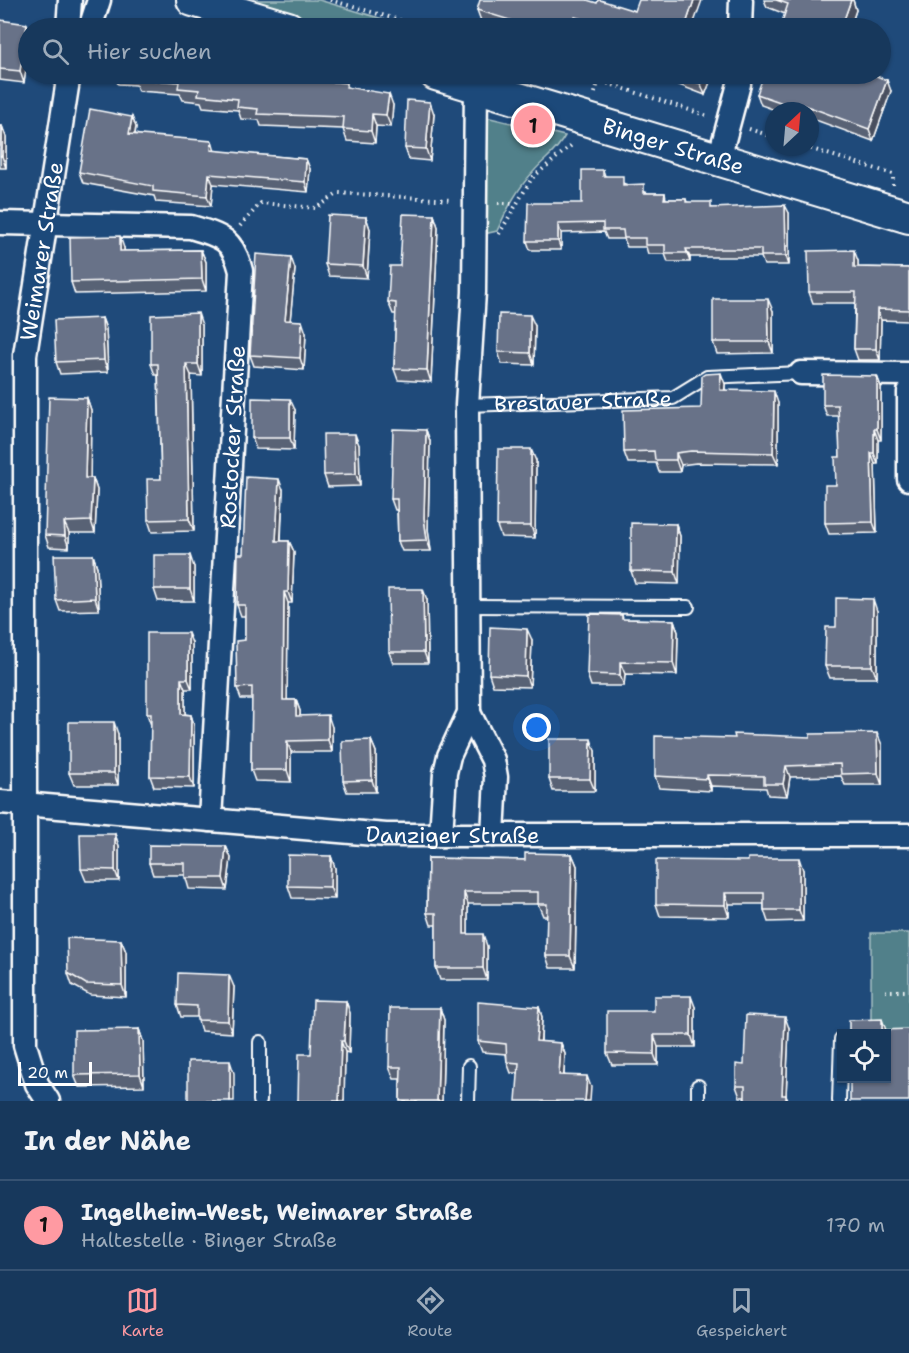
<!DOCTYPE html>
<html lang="de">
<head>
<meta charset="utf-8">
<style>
  :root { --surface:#17385c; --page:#244365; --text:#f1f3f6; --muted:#9eacbb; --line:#365272; --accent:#ff9aa2 }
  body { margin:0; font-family:"Shantell Sans",sans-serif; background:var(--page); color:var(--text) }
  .controls { position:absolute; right:18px; bottom:18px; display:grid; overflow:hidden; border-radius:0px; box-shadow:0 2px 4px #0004 }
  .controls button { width:54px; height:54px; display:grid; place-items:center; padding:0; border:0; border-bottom:2px solid var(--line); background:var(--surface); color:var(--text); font:30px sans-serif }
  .compass { position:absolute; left:765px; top:102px; width:54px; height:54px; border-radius:50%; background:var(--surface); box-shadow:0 2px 4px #0004; rotate:26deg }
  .scale { position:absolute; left:18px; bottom:15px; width:74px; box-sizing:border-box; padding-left:6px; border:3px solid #fff; border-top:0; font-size:16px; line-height:21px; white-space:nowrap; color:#fff; -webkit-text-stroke:4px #1f4a7a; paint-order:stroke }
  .you { position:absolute; left:537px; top:728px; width:21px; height:21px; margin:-15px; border:4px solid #fff; border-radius:50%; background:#1a73e8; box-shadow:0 0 0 9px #1a73e833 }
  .badge { display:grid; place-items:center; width:39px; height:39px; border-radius:50%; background:var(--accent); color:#111; font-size:20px; font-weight:700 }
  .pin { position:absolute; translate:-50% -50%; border:3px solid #fff; box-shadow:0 2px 6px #0006 }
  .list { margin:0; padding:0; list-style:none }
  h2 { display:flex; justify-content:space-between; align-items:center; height:78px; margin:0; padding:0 24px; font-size:26px }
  h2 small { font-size:20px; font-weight:400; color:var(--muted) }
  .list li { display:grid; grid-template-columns:39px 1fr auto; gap:18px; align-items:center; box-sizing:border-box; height:90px; padding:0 24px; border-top:2px solid var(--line) }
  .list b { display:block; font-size:22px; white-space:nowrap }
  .list p { margin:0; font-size:20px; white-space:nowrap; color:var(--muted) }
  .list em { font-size:20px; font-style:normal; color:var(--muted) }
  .icon { flex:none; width:33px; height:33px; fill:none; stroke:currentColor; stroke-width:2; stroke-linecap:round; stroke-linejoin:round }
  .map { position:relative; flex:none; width:909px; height:1101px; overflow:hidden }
  .search { position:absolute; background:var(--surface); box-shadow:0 2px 4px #0004; left:18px; right:18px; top:18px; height:66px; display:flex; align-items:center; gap:15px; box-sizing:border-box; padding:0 21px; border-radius:33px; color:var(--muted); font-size:22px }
  .sheet { height:168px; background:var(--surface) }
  nav { display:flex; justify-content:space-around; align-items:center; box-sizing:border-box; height:84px; border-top:2px solid var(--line); background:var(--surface); font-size:16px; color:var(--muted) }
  nav a { display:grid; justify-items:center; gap:3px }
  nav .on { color:var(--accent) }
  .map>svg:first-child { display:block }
</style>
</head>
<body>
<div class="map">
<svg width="909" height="1101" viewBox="0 0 909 1101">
  <rect width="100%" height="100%" fill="#1f4a7a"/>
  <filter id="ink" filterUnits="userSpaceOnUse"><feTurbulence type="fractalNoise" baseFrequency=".0167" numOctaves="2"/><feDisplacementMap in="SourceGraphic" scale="12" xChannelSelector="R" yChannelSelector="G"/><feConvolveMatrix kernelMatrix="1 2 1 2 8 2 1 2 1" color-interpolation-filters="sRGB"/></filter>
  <g filter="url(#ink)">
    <!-- green -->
    <path fill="#51808a" stroke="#a8c0c4" stroke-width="1.5" d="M228,0h91l94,28h-91z
      M482,116l83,20c-11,19 -19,21 -31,35 -17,18 -27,38 -37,60l-13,3z
      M871,933h38v106l-23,-5 -15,-1z"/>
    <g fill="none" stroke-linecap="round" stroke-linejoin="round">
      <!-- service casing -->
      <g stroke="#fff" stroke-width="16">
        <g id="service">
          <path id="s1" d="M467,405l206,-7 34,-21 94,-4"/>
          <path d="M469,606l219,1"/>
          <path d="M698,1086v15"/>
          <path d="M260,1101v-59"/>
          <path d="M468,1101l1,-35"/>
          <path d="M839,1101l2,-62"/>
        </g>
      </g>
      <!-- minor casing -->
      <g stroke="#fff" stroke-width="27">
        <g id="minor">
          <path d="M68,28l2,-28"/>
          <path d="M90,28l9,-28"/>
          <path d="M740,28l1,-28"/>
          <path d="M719,159l20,-75v-10"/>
          <path d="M0,223l191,4c31,9 42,12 50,44l-31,549"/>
          <path d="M801,373l108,1"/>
          <path d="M909,392v87"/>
          <path d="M469,713l24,47 3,17 -3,58"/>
          <path id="s2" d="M0,802l386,33h523"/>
          <path d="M441,835l4,-62 4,-17 20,-43 -2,-308 7,-113 2,-206"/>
          <path id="s3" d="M48,1101l-11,-17 -12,-39v-690l44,-281"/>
        </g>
      </g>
      <!-- secondary casing -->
      <g stroke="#fff" stroke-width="36">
        <g id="secondary">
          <path d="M193,0l95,28"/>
          <path id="s4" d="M436,74l473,143"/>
        </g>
      </g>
      <!-- path -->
      <path stroke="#fff" stroke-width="4" stroke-dasharray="1.5 4.5" stroke-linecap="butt" d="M330,0l97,28
        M579,74l129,42
        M595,93l4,-14
        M749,129l25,8
        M805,147l88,27v11
        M498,203l17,1
        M240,226l21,-23 55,5 23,-15 112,7
        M499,234l33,-56 41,-34
        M885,991h24"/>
      <!-- service -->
      <use href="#service" stroke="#1f4a7a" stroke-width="12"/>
      <!-- minor -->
      <use href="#minor" stroke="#1f4a7a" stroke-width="22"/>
      <!-- secondary -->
      <use href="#secondary" stroke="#1f4a7a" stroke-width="32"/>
    </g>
    <!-- wall -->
    <path fill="#596275" stroke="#fff" stroke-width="1.5" d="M764,0h89l3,10 -6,18h-70l5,-14 -18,-7z
      M597,3l38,8 63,17h-115l-4,-1v1h-74l-24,-7 -4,-11z
      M0,20l29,8 -1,27 -4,28 -24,-3z
      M114,74h169l1,4 64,9 45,18 -2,22 -15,-1 -1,17 -28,-2 -4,-12 -82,-3 -2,-6 -18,-1 -3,-9 -35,-3 -2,-5 -18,-2 -3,-6 -42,-3 -2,-6 -18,-1z
      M655,74h58l-8,21 -34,-13 -1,-3z
      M891,91l-18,50 -63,-23v-7h-32l-17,-6 -4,-11z
      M434,114l-4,47 -21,-2 -4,-11z
      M132,117l4,10 -1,7 80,17 91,8 4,10 -2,23 -95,-8 -2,22 -55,-4 -2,-6 -71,-13 -4,-11z
      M0,126h2l4,11v31h-6z
      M603,170l2,6 43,17h17l1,6h20l1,3 26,6 76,5v52h-25l-3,-8h-71v5h-22l-3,-8h-17l-2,-7h-19l-3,-8h-17l-3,-7 -43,1v17h-31l-3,-9 55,-38z
      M434,215l4,12 -7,155 -33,-2 -4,-11 2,-55h-3l-5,-12 12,-36z
      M366,217l4,12 -3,49 -38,-2 -4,-12z
      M124,248v3l77,-1 5,12v29l-131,3 -4,-12z
      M858,261v6l51,1v53l-28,-1 -1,40h-22l-4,-11 1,-46h-42l-4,-11z
      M295,269l-5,51 16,13 -2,37 -50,-4 -4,-11z
      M773,311v42l-56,1 -4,-12z
      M102,318l4,11 2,43 -48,2 -4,-12z
      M202,325v51l-11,-1 3,156 -42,1 -4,-12 13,-41 -3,-104h-3l-4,-11z
      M535,326l-1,39 -32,-1 -4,-12z
      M877,376l4,11v53h-3v24h-3l2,69 -48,1 -4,-11 11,-38 4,-28 -1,-41h-12l-4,-11z
      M725,384v6l53,13v61l-82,-1 -15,2 -1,7h-21l-3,-9h-28l-4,-11 77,-44z
      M87,398l4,12 -1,68h3l4,12 -2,43h-26v15l-20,-1 -4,-12z
      M295,410l-1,40 -38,-1 -4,-11z
      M426,430l4,11 -2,88 3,22h-29l-4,-10 -1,-31h-2l-4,-11z
      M359,445l1,41 -32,1 -4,-12z
      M536,461l-1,77 -34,-1 -4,-11z
      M283,490l-2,51h8l5,11 -2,51h-4l-1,97h9l4,11v5l32,11v25h-41v30l-36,-1 -4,-11 1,-71h-11l-4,-11 8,-48v-24h-4l-4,-11 6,-51z
      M676,524l4,12 -1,48 -44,-1 -4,-12z
      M93,555l4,12 2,43 -39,1 -4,-11z
      M194,567v34h-36l-4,-12z
      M427,600l1,63h-35l-4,-11z
      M877,611v67h-47l-5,-12 11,-39z
      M622,615l1,4 51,1 4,12 -1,43 -52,-1 -1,12h-33l-4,-12z
      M532,640l-2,47 -37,-1 -4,-12z
      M192,643v46h-7v25l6,1 3,10v63l-40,-1 -4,-11 1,-51 -4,-11z
      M118,734v51h-44l-5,-12z
      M371,740l5,12v40h-29l-4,-11z
      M882,745v40h-37l-4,-9 -51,1 -3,19 -19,-1 -2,-7 -55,-2v5l-52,-3 -4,-12z
      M595,751v40h-42l-4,-12z
      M115,834l4,12v35h-33l-5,-12z
      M226,846l5,12 -4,32 -38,-1 -4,-14h-32l-4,-12z
      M572,854l5,12 -2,102h-25l-4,-12 1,-40h-4l-5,-12h-70v30l19,12v34h-47l-4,-12v-43h-5l-4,-12 1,-55 97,2z
      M331,856l4,12v31l-43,-1 -4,-12z
      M803,870v51l-35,1 -4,-12v-6h-35v13l-69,-1 -4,-12z
      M121,940l5,12v45l-36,-2 -18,-10 -4,-12z
      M234,987l-2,46 -31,-2 -4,-14h-16l-4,-12z
      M346,1001l4,12 -1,40 -4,-1 -1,49h-46l13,-47z
      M539,1007l3,10 -1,25 20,1 4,11 -1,21 27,12 -73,-14h-7l-4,-11 -1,-8 -24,-2 -4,-11z
      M695,1007v40h-37v18h-46l-5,-12 47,-42z
      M440,1008l4,12 -2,81h-42v-22h-6l-5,-12z
      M789,1028l-3,68 2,5h-43v-4h-5l-4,-11 8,-21z
      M139,1029l4,12 1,45 -65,1 -5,-12z"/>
    <!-- shaded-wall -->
    <path fill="#49505f" stroke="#fff" stroke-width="1.5" d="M694,0h8l-10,28 -6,-4z
      M851,0h2l3,10 -6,18h-9z
      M575,17l4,11h-7z
      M27,24l2,4 -1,27 -4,28 -4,-12z
      M705,74h8l-8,21 -4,-11z
      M887,80l4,11 -18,50 -4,-12z
      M389,94l4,11 -2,22 -5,-12z
      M430,102l4,12 -4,47 -4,-12z
      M372,114l4,12 -1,17 -4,-12z
      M132,117l4,10 -3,17 -4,-10z
      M2,126l4,11v31l-4,-12z
      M212,141l3,11 -4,-2z
      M306,159l4,10 -2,23 -3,-10z
      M209,174l4,10 -2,22 -4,-10z
      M785,205l4,8v52l-3,-9z
      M434,215l4,12 -7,155 -4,-12z
      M366,217l4,12 -3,49 -4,-12z
      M558,224l3,9v17l-3,-9z
      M120,236l4,12v15l-4,-12z
      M686,249l4,8v5l-3,-9z
      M201,250l5,12v29l-4,-12z
      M854,250l4,11v17l-4,-11z
      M291,257l4,12 -6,63 -4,-12z
      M768,299l5,12v42l-4,-11z
      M877,309l4,11 -1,40 -4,-11z
      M198,313l4,12v51l-4,-12z
      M530,315l5,11 -1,39 -4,-12z
      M102,318l4,11 2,43 -4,-12z
      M302,321l4,12 -2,37 -4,-12z
      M186,364l5,11 3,156 -5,-12z
      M721,373l4,11 -1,17 -4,-11z
      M877,376l4,11v53l-4,-11z
      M774,391l4,12v61l-5,-11z
      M87,398l4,12 -1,80 -5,-12z
      M290,399l5,11 -1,40 -4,-12z
      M874,429l4,11v24l-4,-11z
      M426,430l4,11 -2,88 3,22 -4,-11 -3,-22z
      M355,434l4,11 1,41 -4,-12z
      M531,449l5,12 -1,77 -4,-12z
      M676,453l5,12 -1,7 -4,-12z
      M871,453l4,11 2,69 -4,-11z
      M93,478l4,12 -2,43 -4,-12z
      M279,479l4,11 -3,62 -4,-11z
      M64,522l5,11v15l-4,-12z
      M676,524l4,12 -1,48 -4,-12z
      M289,541l5,11 -2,51 -4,-11z
      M93,555l4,12 2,43 -4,-12z
      M190,555l4,12v34l-4,-12z
      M423,589l4,11 1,63 -4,-11z
      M284,592l4,11 -1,108 -4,-11z
      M873,599l4,12v67l-5,-12z
      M674,620l4,12 -1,43 -4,-12z
      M527,629l5,11 -2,47 -4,-11z
      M188,633l4,10v46l-4,-10z
      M620,662l5,12 -1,12 -4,-11z
      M181,679l4,10v36l-4,-11z
      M296,700l4,11v16l-4,-11z
      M191,715l3,10v63l-4,-11z
      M328,715l4,12v25l-4,-12z
      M114,722l4,12v51l-4,-12z
      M877,733l5,12v40l-4,-12z
      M591,739l4,12v40l-5,-12z
      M371,740l5,12v40l-4,-12z
      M287,741l4,11v30l-4,-12z
      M786,766l4,11 -3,19 -4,-12z
      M707,775l4,11v5l-4,-12z
      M115,834l4,12v35l-4,-11z
      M226,846l5,12 -4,32 -4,-12z
      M572,854l5,12 -2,102 -5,-12z
      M331,856l4,12v31l-5,-12z
      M799,858l4,12v51l-4,-11z
      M464,892l4,12v42l-4,-12z
      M725,893l4,11v13l-4,-12z
      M483,934l4,12v34l-4,-12z
      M121,940l5,12v45l-4,-12z
      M229,975l5,12 -2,46 -4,-12z
      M691,996l4,11v40l-4,-12z
      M346,1001l4,12 -1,40 -5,-12z
      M539,1007l3,10 -2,35 -4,-11z
      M440,1008l4,12 -2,81h-5z
      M785,1017l4,11 -3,68 2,5h-4l-2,-6z
      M882,1019l11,31 -11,-20z
      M139,1029l4,12 1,45 -4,-12z
      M654,1035l4,12v18l-4,-11z
      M341,1041l4,11 -1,49h-5z
      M561,1043l4,11 -2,32 -4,-11z
      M230,1061l4,12v28h-4z
      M587,1076l4,11 -1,14h-5z"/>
    <!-- building -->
    <path fill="#687288" stroke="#fff" stroke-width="1.5" d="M480,0h107l10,3 1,-3h2l35,11 4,-11h55l-8,24 12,4h-88l1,-1 -36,-10 -3,11h-36l-59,-18z
      M776,0h75l-10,28h-61l8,-24z
      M0,20l27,4 -7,47 -20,-2z
      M131,74h151v4l65,5 -1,4 43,7 -3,21 -14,-1 -1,17 -28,-2 1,-12 -87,-3 1,-5 -21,-2 1,-8 -40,-4 1,-5 -21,-2 1,-6 -45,-3v-5z
      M674,74h31l-4,10z
      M764,74h107l16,6 -18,49 -65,-24 -1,5 -46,-16z
      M407,100l23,2 -4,47 -21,-1z
      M90,109l42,8 -3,17 83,7 -1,9 95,9 -1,23 -96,-8 -2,22 -54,-5v-5l-74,-14z
      M0,126h2v30h-2z
      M582,170h21v6h20v9l21,-1v9h21l-1,6h22v3h25v6l74,-3 1,51h-25v-7h-75l1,4h-22v-8h-20v-7h-21l-1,-8h-20v-7l-45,1v17h-31l1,-38h54z
      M403,214l31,1 -7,155 -33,-1 2,-66 -8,-1 2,-36h10z
      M328,215l38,2 -3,49 -38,-2z
      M120,236v15l81,-1 1,29 -131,3 -1,-45z
      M854,250v17l55,1v42l-32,-1 -1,40h-22l2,-57h-47l-1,-41z
      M256,254l35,3 -6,63 17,1 -2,37 -50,-3z
      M713,299h55l1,43h-56z
      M198,313v51h-12l3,155 -41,1 -1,-41h14l-3,-115h-7v-49z
      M499,314l31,1v38l-32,-1z
      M102,318l2,42 -48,2 -2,-42z
      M721,373l-1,17 54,1 -1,62 -82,-2 -15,2v7h-21l-1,-9 -30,1 -1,-42 78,-2 1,-32 3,-2z
      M823,375l54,1v53h-3v24h-3l2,69 -48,1v-38h11l-1,-28h5l-2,-52h-15z
      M49,397l38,1 -2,80h8l-2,43 -27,1 1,14 -20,-1z
      M252,398l38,1v39h-38z
      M393,429l33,1 -2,88 3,22 -29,1 -1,-42h-6z
      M323,434h32l1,40 -32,1z
      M498,449h33v77h-34z
      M246,477l33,2 -3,62h13l-1,51h-4l-1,108h13v16l32,-1v25l-41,1v29h-36l1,-83 -15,1 -1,-47 9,-1v-35h-8l1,-51h5z
      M631,523l45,1 -1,48 -44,-1z
      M54,555h39l2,43 -39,2z
      M154,555h36v34h-36z
      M388,589h35l1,63h-35z
      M836,598l37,1 -1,67h-47l1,-39h10z
      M589,614l33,1v4l52,1 -1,43 -53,-1v13l-33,-1z
      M490,627l37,2 -1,47 -37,-2z
      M147,633h41v46h-7v35l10,1 -1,62 -40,-1 1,-62h-4z
      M69,722h45v51h-45z
      M877,733l1,40 -37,1 -1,-10 -54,2 -3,18h-19v-8l-57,-1v4l-52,-3v-40l80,2 -1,-4 76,3v-3z
      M549,739h42l-1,40h-41z
      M371,740l1,40 -29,1 -1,-40z
      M80,834h35v36l-34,-1z
      M149,845l77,1 -3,32h-38v-15h-36z
      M525,853l47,1 -2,102h-24l1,-52h-9v-12h-74v42h19v34h-47v-55h-9l1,-55 97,2z
      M288,855l43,1 -1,31 -42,-1z
      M748,858h51v52h-35v-17h-39v12l-69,-1v-44l92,1z
      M67,938l54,2 1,45 -36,-1 -18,-11z
      M178,973l51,2 -1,46 -31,-1v-14l-20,-1z
      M654,996h37v39h-37v19l-47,-1v-42h47z
      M313,1000l33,1 -2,40h-3l-2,60h-41l1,-47h12z
      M478,1002l61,5 -3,34 25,2 -2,32 28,1 -2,25h-69l3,-38 -12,-1 -1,-18 -28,-3z
      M390,1008h50l-3,93h-37l1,-34h-12z
      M746,1015l39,2 -3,78h4v6h-41v-15h-9v-22l8,1z
      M882,1019v11l27,-1v72h-59v-23h36v-44h-37v-14z
      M139,1029l1,45 -66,1v-45z
      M188,1061h42v40h-42z"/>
  </g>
  <g text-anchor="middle" stroke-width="4.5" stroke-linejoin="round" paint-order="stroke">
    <!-- street labels -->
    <g font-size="22" fill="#fff" stroke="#1f4a7a">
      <text dy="8" stroke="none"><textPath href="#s4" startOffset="248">Binger Straße</textPath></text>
      <text dy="8" stroke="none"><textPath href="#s3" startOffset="856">Weimarer Straße</textPath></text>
      <text dy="8" stroke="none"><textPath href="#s1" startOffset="116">Breslauer Straße</textPath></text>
      <text transform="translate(232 437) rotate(-87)" y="8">Rostocker Straße</text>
      <text dy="8" stroke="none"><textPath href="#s2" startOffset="454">Danziger Straße</textPath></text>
    </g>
  </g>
</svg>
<div class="controls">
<button><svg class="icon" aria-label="locate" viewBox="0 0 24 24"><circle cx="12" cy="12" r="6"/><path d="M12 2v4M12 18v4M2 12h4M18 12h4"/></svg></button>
</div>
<svg class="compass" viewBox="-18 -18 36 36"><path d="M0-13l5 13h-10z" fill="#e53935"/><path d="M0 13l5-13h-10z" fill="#9eacbb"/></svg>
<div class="scale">20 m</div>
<div class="you"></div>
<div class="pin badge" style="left:533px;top:125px">1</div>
<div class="search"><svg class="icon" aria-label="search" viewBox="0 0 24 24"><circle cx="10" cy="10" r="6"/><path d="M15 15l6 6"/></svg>Hier suchen</div>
</div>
<section class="sheet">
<h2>In der Nähe<small></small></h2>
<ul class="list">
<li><span class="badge">1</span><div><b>Ingelheim-West, Weimarer Straße</b><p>Haltestelle · Binger Straße</p></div><em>170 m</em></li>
</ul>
</section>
<nav>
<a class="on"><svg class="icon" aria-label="map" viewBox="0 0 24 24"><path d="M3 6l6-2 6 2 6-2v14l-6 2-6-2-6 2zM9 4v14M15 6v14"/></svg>Karte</a>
<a><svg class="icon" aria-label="directions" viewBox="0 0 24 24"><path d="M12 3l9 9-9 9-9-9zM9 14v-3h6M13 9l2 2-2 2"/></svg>Route</a>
<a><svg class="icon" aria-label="saved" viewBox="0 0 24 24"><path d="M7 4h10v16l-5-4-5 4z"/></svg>Gespeichert</a>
</nav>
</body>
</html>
